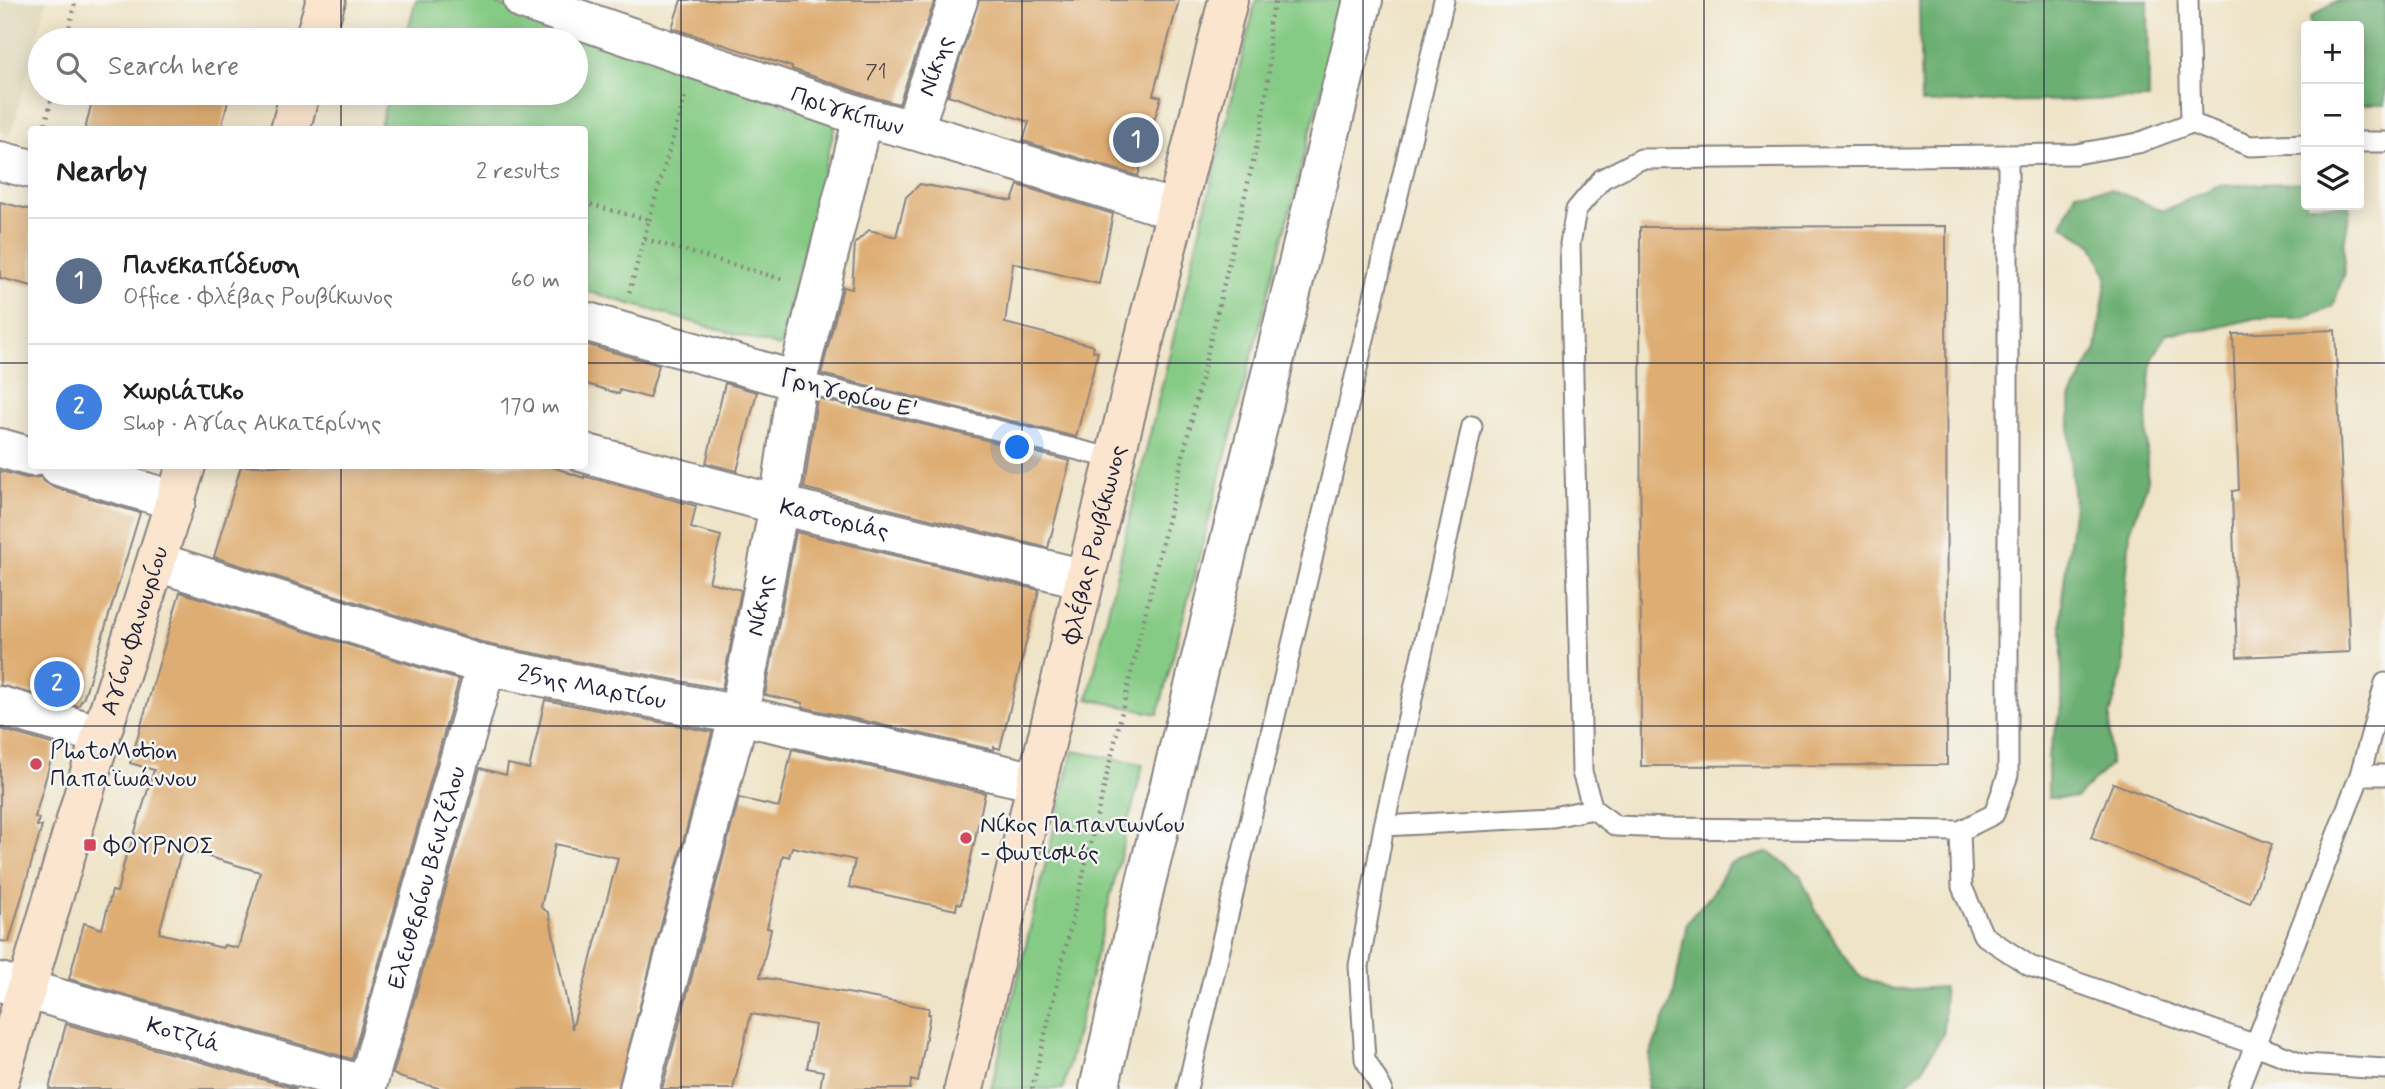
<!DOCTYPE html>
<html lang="en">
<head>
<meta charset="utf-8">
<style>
  :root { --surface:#fff; --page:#f2f2f2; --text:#202124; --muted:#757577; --line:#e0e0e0; --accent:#d1495b }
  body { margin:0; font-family:Mynerve,sans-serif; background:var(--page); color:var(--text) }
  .controls { position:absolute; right:21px; top:21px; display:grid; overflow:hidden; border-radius:7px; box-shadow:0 4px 18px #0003 }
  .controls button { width:63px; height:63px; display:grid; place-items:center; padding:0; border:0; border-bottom:2px solid var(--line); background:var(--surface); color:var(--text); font:35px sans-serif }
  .you { position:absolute; left:1018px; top:448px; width:24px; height:24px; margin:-18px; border:5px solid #fff; border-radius:50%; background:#1a73e8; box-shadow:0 0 0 10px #1a73e833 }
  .badge { display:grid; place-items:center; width:46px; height:46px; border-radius:50%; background:var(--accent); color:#fff; font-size:23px; font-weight:700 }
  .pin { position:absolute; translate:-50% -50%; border:4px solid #fff; box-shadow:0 2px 7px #0006 }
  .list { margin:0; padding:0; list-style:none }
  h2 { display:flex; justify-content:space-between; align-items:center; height:91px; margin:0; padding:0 28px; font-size:30px }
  h2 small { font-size:23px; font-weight:400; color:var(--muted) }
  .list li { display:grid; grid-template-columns:46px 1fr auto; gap:21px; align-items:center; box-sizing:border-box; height:126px; padding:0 28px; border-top:2px solid var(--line) }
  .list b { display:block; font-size:26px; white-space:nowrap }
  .list p { margin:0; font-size:23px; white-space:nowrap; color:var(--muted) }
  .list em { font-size:23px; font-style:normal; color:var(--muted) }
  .icon { flex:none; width:38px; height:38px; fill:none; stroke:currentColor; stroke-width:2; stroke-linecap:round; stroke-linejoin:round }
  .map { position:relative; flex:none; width:2385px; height:1089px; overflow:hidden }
  .search { position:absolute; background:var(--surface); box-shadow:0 4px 18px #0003; left:28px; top:28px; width:560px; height:77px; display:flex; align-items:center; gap:18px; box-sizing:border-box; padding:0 24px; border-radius:38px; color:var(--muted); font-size:26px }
  .panel { position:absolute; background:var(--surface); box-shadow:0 4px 18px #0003; left:28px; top:126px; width:560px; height:343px; border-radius:7px }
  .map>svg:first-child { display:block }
</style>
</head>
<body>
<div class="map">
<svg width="2385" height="1089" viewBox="0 0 2385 1089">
  <rect width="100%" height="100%" fill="#f6f6f2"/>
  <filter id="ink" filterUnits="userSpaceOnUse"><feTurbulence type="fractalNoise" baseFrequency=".0143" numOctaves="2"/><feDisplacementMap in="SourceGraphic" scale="14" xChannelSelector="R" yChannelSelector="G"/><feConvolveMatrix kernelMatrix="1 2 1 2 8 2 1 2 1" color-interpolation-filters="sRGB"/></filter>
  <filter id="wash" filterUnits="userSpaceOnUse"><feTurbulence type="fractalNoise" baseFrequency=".00686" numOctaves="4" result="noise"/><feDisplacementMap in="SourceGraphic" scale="28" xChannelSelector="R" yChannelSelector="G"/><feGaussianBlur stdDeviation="1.57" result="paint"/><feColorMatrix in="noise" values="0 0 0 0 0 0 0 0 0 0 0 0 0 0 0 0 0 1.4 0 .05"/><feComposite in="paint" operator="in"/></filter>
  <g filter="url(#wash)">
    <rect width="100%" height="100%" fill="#efe4c8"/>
    <!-- built -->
    <path fill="#dfd7b7" d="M0,0h47l-36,135 -11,-3z"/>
    <!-- green -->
    <path fill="#86cb85" stroke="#547660" stroke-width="2" d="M416,0h70l350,122 -56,225 -195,-56 -1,-161h-205l10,-37h187v-53h-171z
      M1256,0h89l-187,714 -70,-15 42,-183z
      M1073,751l70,13 -80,325h-72z"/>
    <!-- forest -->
    <path fill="#6caf72" stroke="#476856" stroke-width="2" d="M1919,0h229l1,99 -228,4z
      M2385,0v105h-26v-79h-48l-1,-8 26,-17z
      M2306,182v23h42l2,4 -6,36v28l-11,34 -29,11h-47l-51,12 -39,3 -15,27 -5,57v67l-17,48 -6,78v57l-14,48v50l-34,33h-28v-42l14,-50v-107l12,-95 -4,-48v-57l26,-50 11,-73 -14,-31 -31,-20 14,-33 34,-3 54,22 53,-25z
      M1769,852l31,23 16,36 43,65 37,14 48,-3v45l-23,39 -21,18h-253l3,-35 23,-56 14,-76 25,-28 17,-30z"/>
    <g id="blocks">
      <!-- building -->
      <path fill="#dead73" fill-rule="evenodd" d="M681,0h254l-36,104 -30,-8 -77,-27v-2l-120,-39z
        M979,0h200l-26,95 8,2 -23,79 -115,-35 6,-19 -81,-27z
        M94,93h136l-9,37h-136z
        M920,184l92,17 6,-16 95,29 -14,70 -86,-21 -8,60 89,23 -1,5 5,1 -22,85 -255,-63 22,-87 9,2 3,-46 14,-13 27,7 10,-40z
        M0,202l32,8v76l-32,-8z
        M1946,226l1,539 -306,1 -1,-539z
        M2335,330l15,322 -113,5 -5,-166 7,-1 -6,-156z
        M584,344l75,21 -10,33 -29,-8 -1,4 -35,-11z
        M725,383l32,9 -20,79 -31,-8z
        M817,398l253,63 -22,87 -244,-60z
        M241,466h309l34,12v-2l112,30 -5,22 30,8 -12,46 32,8 -19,99 -231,-44 -277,-88z
        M0,471l26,7 15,-1 3,4 9,6 87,26 -56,184 -6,9 -78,-21z
        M796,532l243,58 -39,159 -6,-2v3l-192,-43 1,-4 -38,-8z
        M180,592l279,88 -107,379 -283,-80 15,-56 18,6 10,-38 5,1 10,-41h2l25,-81 -24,-7zM182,849l78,23 -22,76 -14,-3 -1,3 -64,-15z
        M545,700l167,32 -94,357h-176l-40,-11 -9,-4 87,-306 26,7 2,-11 21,5zM555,844l63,14 -46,171 -23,-116 -8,-6z
        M0,729l55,16 -20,72 4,1 -2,8h5l-33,116 -9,-1z
        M792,749l193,44 -24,111 -4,-1 -1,7 -107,-23 6,-27 -63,-13 -3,10 -6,-2 -16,73 4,1 -11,48 169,31 -1,6h2l-12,68 -7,-2 -1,9h-90l3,-18 -16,-3 8,-43 -64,-11 -18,75h-71l77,-291 40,9z
        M2113,783l159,61 -22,59 -159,-65z
        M66,1024l231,65h-248z"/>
    </g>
  </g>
  <g filter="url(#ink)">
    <use href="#blocks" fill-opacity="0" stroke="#888382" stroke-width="2"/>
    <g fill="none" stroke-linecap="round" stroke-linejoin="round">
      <!-- lane casing -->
      <g stroke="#888382" stroke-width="23">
        <path id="lane" d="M2188,0l3,123
          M2359,142h26
          M2008,155v620l-14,39 -34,17 -291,-3 -53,-2 -23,-17 -11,-37 -12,-528 6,-34 26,-31 39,-20 435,-5 62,-11 53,-20 59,23 56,-2
          M797,381l318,78
          M2360,775h25
          M1384,826l88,-400
          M1960,831l2,56 21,48 47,31 223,78 51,20 81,5
          M1187,1089l257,-1089
          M1382,1089l-17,-30 -6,-93 25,-140 169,-9 40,-8
          M2238,1089l122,-314 25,-92"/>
      </g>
      <!-- street casing -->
      <g stroke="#888382" stroke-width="42">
        <g id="street">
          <path id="s1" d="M523,0l340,117 50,13 262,80"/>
          <path id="s2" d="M913,130l45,-130"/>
          <path d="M0,161l32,8"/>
          <path d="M584,321l213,60"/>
          <path d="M0,448l32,9"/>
          <path id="s3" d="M584,453l195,52 306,74"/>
          <path d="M59,466l117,35"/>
          <path id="s4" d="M157,562l329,104 253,49 298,67"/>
          <path d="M0,706l101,29"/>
          <path id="s5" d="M0,982l367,104"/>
          <path id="s6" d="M366,1089l120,-423"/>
          <path id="s7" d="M639,1089l100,-374 40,-210 18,-124 66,-264"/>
          <path d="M1099,1089l45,-199 219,-890"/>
        </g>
      </g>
      <!-- secondary casing -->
      <g stroke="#888382" stroke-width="42">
        <g id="secondary">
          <path d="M314,40l12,-40"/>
          <path d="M290,130l10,-37"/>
          <path id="s8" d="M0,1078l101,-343 85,-269"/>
          <path id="s9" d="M964,1089l121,-510 143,-579"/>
        </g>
      </g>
      <!-- path -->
      <path stroke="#888382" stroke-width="4.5" stroke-dasharray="2 5" stroke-linecap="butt" d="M66,40l10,-40
        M44,130l9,-37
        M584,203l65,17 -20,73
        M649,220l36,-124
        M645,239l137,40
        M1032,1089l230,-965 7,-52v-49l7,-23"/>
      <!-- lane -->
      <use href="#lane" stroke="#fff" stroke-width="19"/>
      <!-- street -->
      <use href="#street" stroke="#fff" stroke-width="38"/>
      <!-- secondary -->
      <use href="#secondary" stroke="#fce5cf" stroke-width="38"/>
    </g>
  </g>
  <!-- grid -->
  <path fill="none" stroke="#22223b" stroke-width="2" stroke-opacity="0.55" d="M341,0v40M681,0v1089M1022,0v1089M1363,0v1089M1704,0v1089M2044,0v1089M341,93v37M0,363h32M584,363h1801M341,466v623M0,726h2385"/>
  <!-- markers -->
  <g fill="#d1495b" stroke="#f6f6f2" stroke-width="2.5">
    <circle cx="36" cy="764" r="7"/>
    <circle cx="966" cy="838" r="7"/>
    <rect x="83" y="838" width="14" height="14" rx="3.5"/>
  </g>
  <g text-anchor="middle" stroke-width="5" stroke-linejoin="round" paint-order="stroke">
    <!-- number labels -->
    <g font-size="21" fill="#514549">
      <text x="876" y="78">71</text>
    </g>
    <!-- street labels -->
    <g font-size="24" fill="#22223b" stroke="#f6f6f2">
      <text dy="8" stroke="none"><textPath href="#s2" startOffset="68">Νίκης</textPath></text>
      <text dy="8" stroke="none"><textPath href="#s1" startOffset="343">Πριγκίπων</textPath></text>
      <text transform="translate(849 393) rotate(14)" y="8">Γρηγορίου Ε'</text>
      <text dy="8" stroke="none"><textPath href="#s3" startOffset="259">Καστοριάς</textPath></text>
      <text dy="8" stroke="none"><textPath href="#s9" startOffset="560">Φλέβας Ρουβίκωνος</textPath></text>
      <text dy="8" stroke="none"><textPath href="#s7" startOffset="499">Νίκης</textPath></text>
      <text dy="8" stroke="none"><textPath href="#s8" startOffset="467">Αγίου Φανουρίου</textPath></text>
      <text dy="8" stroke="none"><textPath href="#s4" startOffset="453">25ης Μαρτίου</textPath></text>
      <text dy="8" stroke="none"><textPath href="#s6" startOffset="220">Ελευθερίου Βενιζέλου</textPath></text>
      <text dy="8" stroke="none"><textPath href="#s5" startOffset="191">Κοτζιά</textPath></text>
    </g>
    <!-- poi labels -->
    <g font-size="24" fill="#22223b" stroke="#f6f6f2" text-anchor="start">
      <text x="50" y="758">PhotoMotion<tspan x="50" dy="28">Παπαϊωάννου</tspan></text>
      <text x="980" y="832">Νίκος Παπαντωνίου<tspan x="980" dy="28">- Φωτισμός</tspan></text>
      <text x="104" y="853">ΦΟΥΡΝΟΣ</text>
    </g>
  </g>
</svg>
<div class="controls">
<button>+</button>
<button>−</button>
<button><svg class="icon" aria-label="layers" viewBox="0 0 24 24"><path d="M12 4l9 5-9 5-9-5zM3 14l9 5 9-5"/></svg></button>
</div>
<div class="you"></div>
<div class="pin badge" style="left:1136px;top:140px;background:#5c6f8a">1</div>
<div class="pin badge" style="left:57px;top:684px;background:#3f7fe0">2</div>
<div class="search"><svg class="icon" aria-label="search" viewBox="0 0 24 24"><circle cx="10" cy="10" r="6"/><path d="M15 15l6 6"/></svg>Search here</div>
<section class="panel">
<h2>Nearby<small>2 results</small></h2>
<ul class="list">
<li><span class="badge" style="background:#5c6f8a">1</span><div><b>Πανεκαπίδευση</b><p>Office · Φλέβας Ρουβίκωνος</p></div><em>60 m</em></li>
<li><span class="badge" style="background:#3f7fe0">2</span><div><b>Χωριάτικο</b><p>Shop · Αγίας Αικατερίνης</p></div><em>170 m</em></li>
</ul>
</section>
</div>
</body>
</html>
